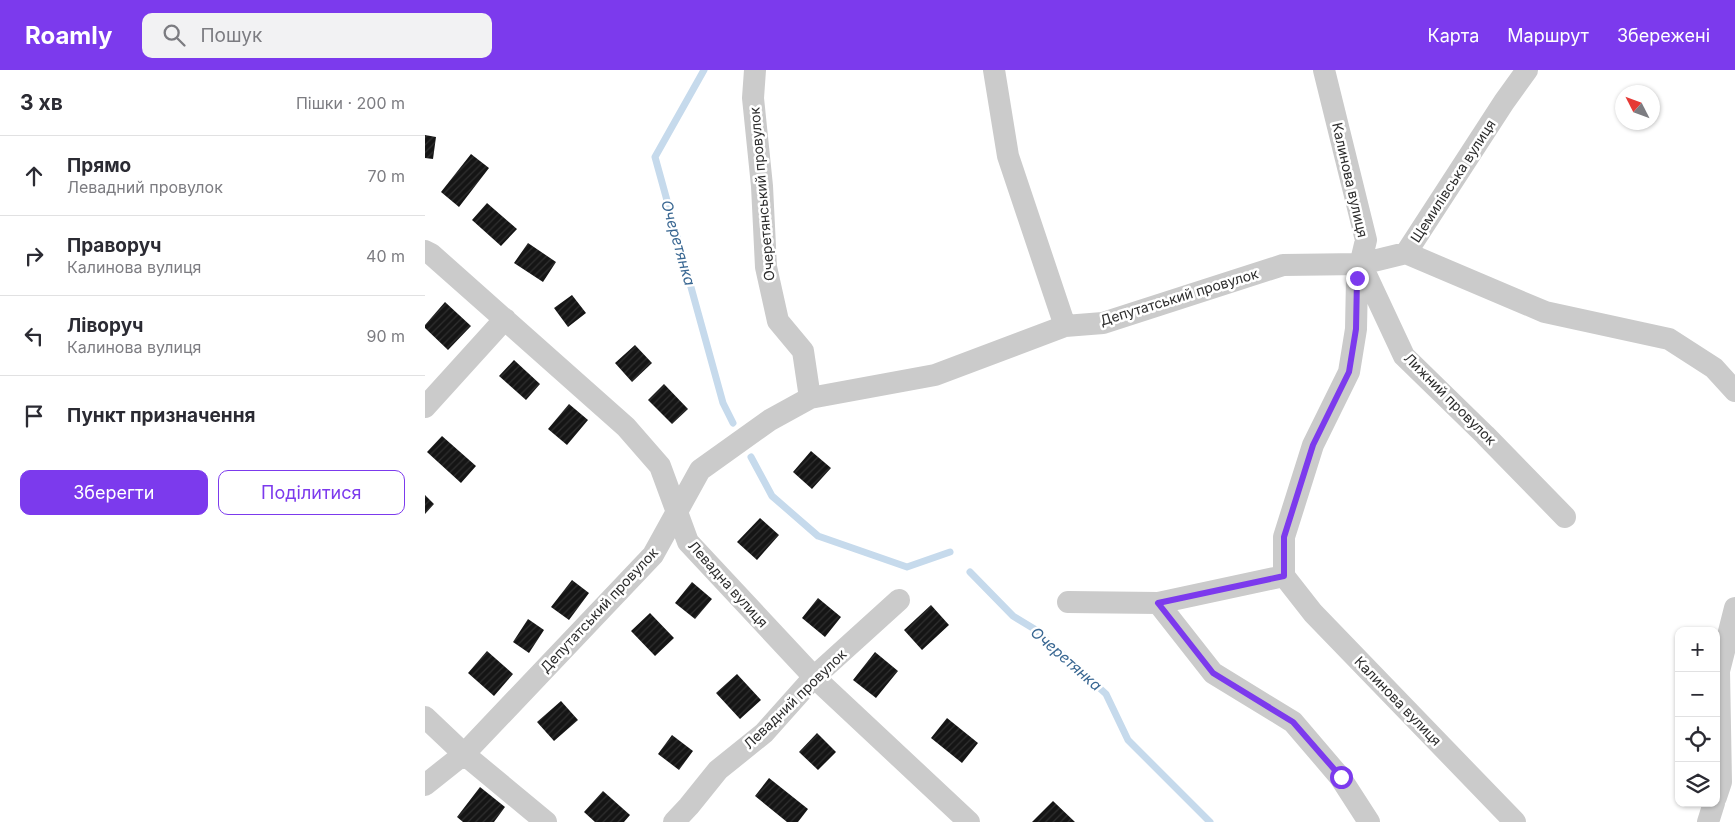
<!DOCTYPE html>
<html lang="uk">
<head>
<meta charset="utf-8">
<style>
  :root { --surface:#fff; --page:#f2f2f3; --text:#2b2b33; --muted:#7c7c81; --line:#e1e1e2; --accent:#7c3aed }
  body { margin:0; font-family:Inter,sans-serif; background:var(--page); color:var(--text) }
  .controls { position:absolute; right:15px; bottom:15px; display:grid; overflow:hidden; border-radius:10px; box-shadow:0 1px 4px #0004 }
  .controls button { width:45px; height:45px; display:grid; place-items:center; padding:0; border:0; border-bottom:1px solid var(--line); background:var(--surface); color:var(--text); font:25px sans-serif }
  .compass { position:absolute; left:1190px; top:15px; width:45px; height:45px; border-radius:50%; background:var(--surface); box-shadow:0 1px 4px #0004; rotate:312deg }
  .stop { position:absolute; width:15px; height:15px; margin:-11px; border:4px solid #7c3aed; border-radius:50%; background:#fff }
  .stop.end { background:#7c3aed; border-color:#fff; box-shadow:0 1px 5px #0008 }
  .list { margin:0; padding:0; list-style:none }
  h2 { display:flex; justify-content:space-between; align-items:center; height:65px; margin:0; padding:0 20px; font-size:21px }
  h2 small { font-size:16px; font-weight:400; color:var(--muted) }
  .list li { display:grid; grid-template-columns:32px 1fr auto; gap:15px; align-items:center; box-sizing:border-box; height:80px; padding:0 20px; border-top:1px solid var(--line) }
  .list b { display:block; font-size:19px; white-space:nowrap }
  .list p { margin:0; font-size:16px; white-space:nowrap; color:var(--muted) }
  .list em { font-size:16px; font-style:normal; color:var(--muted) }
  .actions { display:flex; gap:10px; padding:15px 20px }
  .actions a { flex:1; padding:11px 0; border:1px solid var(--accent); border-radius:10px; text-align:center; font-size:18px; color:var(--accent) }
  .actions .main { background:var(--accent); color:#fff }
  .icon { flex:none; width:28px; height:28px; fill:none; stroke:currentColor; stroke-width:2; stroke-linecap:round; stroke-linejoin:round }
  .map { position:relative; flex:none; width:1310px; height:752px; overflow:hidden }
  header { display:flex; align-items:center; gap:30px; box-sizing:border-box; height:70px; padding:0 25px; background:var(--accent); color:#fff }
  header strong { font-size:24px }
  nav { display:flex; gap:28px; margin-inline-start:auto; font-size:18px }
  .search { width:350px; height:45px; background:var(--page); display:flex; align-items:center; gap:12px; box-sizing:border-box; padding:0 18px; border-radius:10px; color:var(--muted); font-size:19px }
  main { display:flex }
  aside { flex:1; background:var(--surface) }
  .map>svg:first-child { display:block }
</style>
</head>
<body>
<header>
<strong>Roamly</strong>
<div class="search"><svg class="icon" aria-label="search" viewBox="0 0 24 24"><circle cx="10" cy="10" r="6"/><path d="M15 15l6 6"/></svg>Пошук</div>
<nav><a>Карта</a><a>Маршрут</a><a>Збережені</a></nav>
</header>
<main>
<aside>
<h2>3 хв<small>Пішки · 200 m</small></h2>
<ul class="list">
<li><svg class="icon" aria-label="ahead" viewBox="0 0 24 24"><path d="M12 20V5M6 11l6-6 6 6"/></svg><div><b>Прямо</b><p>Левадний провулок</p></div><em>70 m</em></li>
<li><svg class="icon" aria-label="right" viewBox="0 0 24 24"><path d="M7 20v-9h11M14 6l5 5-5 5"/></svg><div><b>Праворуч</b><p>Калинова вулиця</p></div><em>40 m</em></li>
<li><svg class="icon" aria-label="left" viewBox="0 0 24 24"><path d="M17 20v-9H6M10 6l-5 5 5 5"/></svg><div><b>Ліворуч</b><p>Калинова вулиця</p></div><em>90 m</em></li>
<li><svg class="icon" aria-label="arrive" viewBox="0 0 24 24"><path d="M6 21V4h12l-3 4 3 4H6"/></svg><div><b>Пункт призначення</b></div></li>
</ul>
<div class="actions"><a class="main">Зберегти</a><a>Поділитися</a></div>
</aside>
<div class="map">
<svg width="1310" height="752" viewBox="0 0 1310 752">
  <defs>
    <pattern id="building-hatch" width="6" height="6" patternUnits="userSpaceOnUse" patternTransform="scale(1.25)"><rect width="6" height="6" fill="#151515"/><path d="M-1 1l2-2M0 6l6-6M5 7l2-2" fill="none" stroke="#2f2f2f"/></pattern>
  </defs>
  <rect width="100%" height="100%" fill="#fff"/>
  <g fill="none" stroke-linecap="round" stroke-linejoin="round">
    <!-- stream -->
    <path stroke="#c6daec" stroke-width="7" d="M279,0l-49,87 68,246 10,20
      M326,387l21,39 46,40 89,31 43,-15
      M545,502l43,44 23,14 70,64 22,46 82,82"/>
  </g>
  <!-- building -->
  <path fill="url(#building-hatch)" d="M0,65l11,2 -3,22 -8,-1z
    M46,84l18,14 -30,39 -18,-15z
    M62,133l30,26 -16,17 -29,-26z
    M103,173l28,19 -13,20 -29,-19z
    M147,225l14,18 -18,14 -14,-19z
    M20,232l26,24 -23,24 -23,-22v-3z
    M210,275l17,18 -20,19 -17,-19z
    M89,290l26,24 -14,16 -27,-24z
    M239,314l24,25 -16,15 -24,-24z
    M144,334l19,16 -21,25 -19,-16z
    M17,366l34,30 -15,17 -34,-31z
    M386,381l20,17 -19,21 -19,-17z
    M0,425l9,9 -9,10z
    M335,448l19,17 -22,25 -20,-18z
    M147,510l17,13 -20,27 -18,-13z
    M267,512l20,17 -17,20 -20,-16z
    M393,528l23,19 -16,20 -23,-19z
    M506,535l18,20 -27,25 -18,-20z
    M225,543l24,25 -19,18 -24,-25z
    M103,549l16,11 -15,23 -16,-11z
    M62,581l26,23 -19,22 -26,-23z
    M450,582l23,19 -22,27 -23,-18z
    M312,604l24,26 -21,19 -24,-26z
    M136,631l17,19 -24,21 -17,-19z
    M522,648l31,25 -16,20 -31,-25z
    M392,663l19,19 -18,18 -19,-18z
    M247,665l21,16 -14,19 -21,-16z
    M344,708l39,31 -10,13h-11l-32,-26z
    M55,717l25,20 -11,15h-31l-6,-5z
    M178,721l27,24 -6,7h-29l-11,-10z
    M628,731l22,21h-43z"/>
  <g fill="none" stroke-linecap="round" stroke-linejoin="round">
    <!-- minor -->
    <path stroke="#cbcbcb" stroke-width="22" d="M330,0l-2,28 9,88 4,81 12,54 25,30 7,47
      M569,0l14,86 57,170
      M899,0l42,170 -9,38 -1,51 -7,43 -36,73 -29,92v39l29,37 202,209
      M0,181l6,3 195,173 34,39 28,76 126,135 155,145
      M981,183l139,59 124,27 45,29 21,23
      M936,194l43,92 81,79 80,82
      M0,337l80,-88
      M643,532l90,1 55,70 80,49 47,55 29,45
      M733,533l126,-27
      M0,647l39,37 82,68
      M0,715l39,-31 189,-199 47,-85 70,-50 40,-22 125,-23 130,-49 38,-3 180,-58 78,-1 45,-11 98,-151 23,-32
      M1291,727l5,-15 -2,-111 16,-63
      M249,752l15,-16 29,-36 46,-37 50,-56 85,-77
      M1283,752l6,-19"/>
  </g>
  <g fill="none" stroke-linecap="round" stroke-linejoin="round">
    <!-- route -->
    <path stroke="#7c3aed" stroke-width="6" d="M916,707l-48,-55 -80,-49 -55,-70 126,-27v-39l29,-92 36,-73 7,-43 1,-51"/>
  </g>
  <g text-anchor="middle" stroke-width="5" stroke-linejoin="round" paint-order="stroke">
    <!-- street labels -->
    <g font-size="14" fill="#2e2e2e" stroke="#fff">
      <text transform="translate(925 110) rotate(77)" y="5">Калинова вулиця</text>
      <text transform="translate(1028 111) rotate(-57)" y="5">Щемилівська вулиця</text>
      <text transform="translate(337 124) rotate(-95)" y="5">Очеретянський провулок</text>
      <text transform="translate(754 227) rotate(-17)" y="5">Депутатський провулок</text>
      <text transform="translate(1025 329) rotate(45)" y="5">Лижний провулок</text>
      <text transform="translate(303 514) rotate(48)" y="5">Левадна вулиця</text>
      <text transform="translate(174 540) rotate(-47)" y="5">Депутатський провулок</text>
      <text transform="translate(370 629) rotate(-44)" y="5">Левадний провулок</text>
      <text transform="translate(973 631) rotate(46)" y="5">Калинова вулиця</text>
    </g>
    <!-- water labels -->
    <g font-size="15" font-style="italic" fill="#396792" stroke="#fff">
      <text transform="translate(253 173) rotate(74)" y="5">Очеретянка</text>
      <text transform="translate(641 589) rotate(41)" y="5">Очеретянка</text>
    </g>
  </g>
</svg>
<div class="controls">
<button>+</button>
<button>−</button>
<button><svg class="icon" aria-label="locate" viewBox="0 0 24 24"><circle cx="12" cy="12" r="6"/><path d="M12 2v4M12 18v4M2 12h4M18 12h4"/></svg></button>
<button><svg class="icon" aria-label="layers" viewBox="0 0 24 24"><path d="M12 4l9 5-9 5-9-5zM3 14l9 5 9-5"/></svg></button>
</div>
<svg class="compass" viewBox="-18 -18 36 36"><path d="M0-13l5 13h-10z" fill="#e53935"/><path d="M0 13l5-13h-10z" fill="#7c7c81"/></svg>
<div class="stop" style="left:916px;top:707px"></div>
<div class="stop end" style="left:932px;top:208px"></div>
</div>
</main>
</body>
</html>
